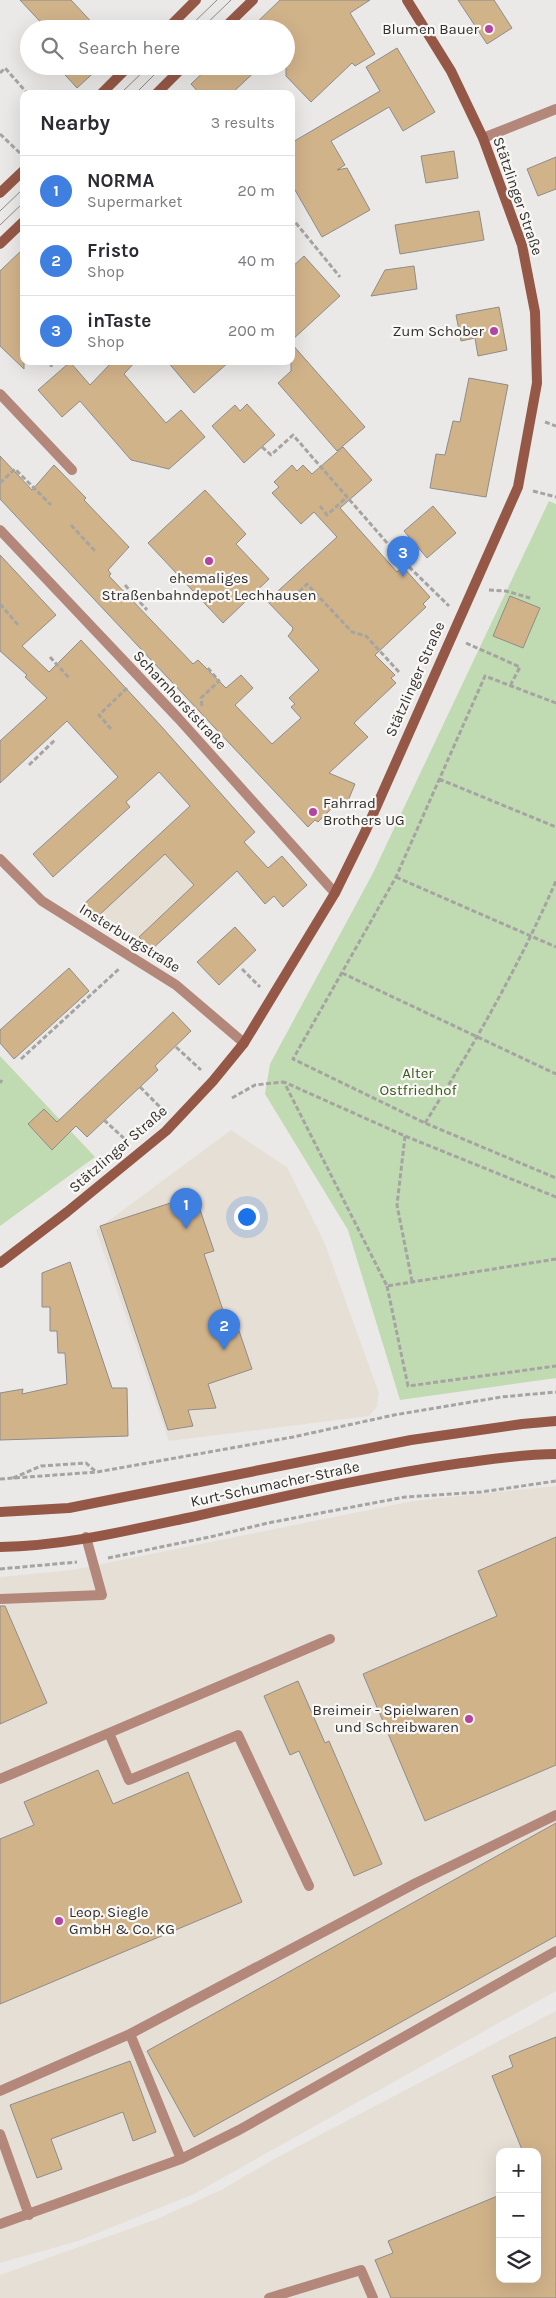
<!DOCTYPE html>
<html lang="en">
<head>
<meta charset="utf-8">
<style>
  :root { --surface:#fff; --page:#f2f2f3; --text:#2b2b33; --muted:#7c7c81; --line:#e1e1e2; --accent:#0b8043 }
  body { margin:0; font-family:Karla,sans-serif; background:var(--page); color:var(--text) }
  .controls { position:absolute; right:15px; bottom:15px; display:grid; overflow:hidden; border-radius:10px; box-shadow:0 5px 20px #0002 }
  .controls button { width:45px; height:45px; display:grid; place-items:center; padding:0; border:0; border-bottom:1px solid var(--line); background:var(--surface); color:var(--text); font:25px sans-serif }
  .you { position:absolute; left:246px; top:1216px; width:18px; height:18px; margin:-12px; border:4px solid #fff; border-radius:50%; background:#1a73e8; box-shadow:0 0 0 8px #1a73e833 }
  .badge { display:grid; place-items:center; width:32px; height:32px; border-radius:50%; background:var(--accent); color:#fff; font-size:16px; font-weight:700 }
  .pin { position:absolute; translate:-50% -41px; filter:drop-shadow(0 1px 2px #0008) }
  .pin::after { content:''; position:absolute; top:26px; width:18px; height:15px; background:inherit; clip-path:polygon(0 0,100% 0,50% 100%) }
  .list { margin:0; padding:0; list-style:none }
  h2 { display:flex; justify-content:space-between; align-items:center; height:65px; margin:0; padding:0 20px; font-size:21px }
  h2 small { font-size:16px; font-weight:400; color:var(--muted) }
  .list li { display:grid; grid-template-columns:32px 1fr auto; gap:15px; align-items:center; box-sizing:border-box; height:70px; padding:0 20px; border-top:1px solid var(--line) }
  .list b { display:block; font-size:19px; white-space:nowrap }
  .list p { margin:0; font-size:16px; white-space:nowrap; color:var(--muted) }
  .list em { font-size:16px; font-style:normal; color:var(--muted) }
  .icon { flex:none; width:28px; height:28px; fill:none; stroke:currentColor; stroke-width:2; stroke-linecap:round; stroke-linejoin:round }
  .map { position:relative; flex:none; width:556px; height:2298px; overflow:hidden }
  .search { position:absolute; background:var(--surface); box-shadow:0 5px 20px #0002; left:20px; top:20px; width:275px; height:55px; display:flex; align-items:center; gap:12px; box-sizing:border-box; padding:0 18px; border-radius:28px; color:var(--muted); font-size:19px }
  .panel { position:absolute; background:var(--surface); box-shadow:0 5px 20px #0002; left:20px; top:90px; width:275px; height:275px; border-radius:10px }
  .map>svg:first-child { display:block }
</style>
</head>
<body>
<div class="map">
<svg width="556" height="2298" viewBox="0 0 556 2298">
  <rect width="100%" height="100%" fill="#ebe9e7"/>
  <!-- built -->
  <path fill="#e6dfd6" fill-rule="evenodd" d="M166,828l54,58 -69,64 -12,-13 -43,-19 -13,-13z
    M231,1130l56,37 38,77 54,149 -2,14 -8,9 -200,25 -73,-211z
    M556,1486v505l-362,203 -116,47 -78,22v-686l72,-7 341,-69z
    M556,2011v287h-556v-23l157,-56 64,-29 53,-31zM500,2152h37v127h-37z"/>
  <!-- green -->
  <path fill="#c0dab1" d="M549,501l7,3v874l-156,22 -52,-170 -83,-136 5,-30 103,-191z
    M0,1056l95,101 -95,69z"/>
  <!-- building -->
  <path fill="#d1b38a" stroke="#8e8c8a" d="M20,0h51l27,29h-51z
    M280,0h90l-20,13 25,41 -20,12 -3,-3 -41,39 -25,-26v-47h-36z
    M458,0h36l18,28 -25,16z
    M397,48l38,64 -32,19 -14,-24 -58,34 14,24 -8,5 10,-2 23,42 -48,27 -31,-54v-40l89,-52 -14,-24z
    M57,66h44l-24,22z
    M210,66h51l-30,28h-31l-9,-10z
    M454,151l4,27 -32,5 -5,-27z
    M556,157v32l-18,7 -11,-27z
    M479,211l5,29 -84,14 -5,-29z
    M24,248v121l-24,-23v-75z
    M304,256l36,40 -49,45v-73z
    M414,266l3,23 -46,7 14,-26z
    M499,307l8,43 -29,6 -3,-18 -14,3 -5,-26z
    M291,343l74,84 -28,24 -59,-68 13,-12z
    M113,361h23l-12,13 42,49 15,-13 24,27 -36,32 -38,-9 -51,-59 -18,16 -24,-27 32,-28 20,23z
    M167,361h63l-36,32z
    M469,378l39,7 -22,112 -56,-9 6,-34 9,1 8,-34 7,1z
    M247,404l28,31 -31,28 -32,-37 23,-21 5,6z
    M343,447l29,33 -32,28 57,64 6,-5 27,30 -7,7 3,3 -51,48 20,20 -4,3 5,5 -42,40 14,14 -39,36 26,11 -10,24 -9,-4 -18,18 -3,-2 -7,7 -308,-328v-43l32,34 22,-25 32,33 -2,2 45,47 -21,23 3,4 -2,2 84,88 5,-4 28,28 15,-13 12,13 -18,17 37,39 29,-26 -10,-11 4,-3 -6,-6 30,-28 -31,-34 4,-5 1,-3 -26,-27 70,-64 -23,-25 -13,12 -29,-31 7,-6 -5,-5 18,-17 5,6 6,-6 9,9z
    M205,490l41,44 -10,10 33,35 -46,44 -75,-80z
    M433,506l23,27 -29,25 -23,-27z
    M0,555l56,60 -34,31 27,26 32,-32 80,86 94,106 -11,10 24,26 14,-12 25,29 -24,22 -9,-11 -9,8 -28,-33 -86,79 -12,-13 55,-52 -29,-31 -69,64 -13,-13 107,-99 -31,-34 -33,30 4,5 -77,70 -20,-23 85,-77 -51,-56 -67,62v-42l47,-43 -22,-21 2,-2 -27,-24z
    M510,596l30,12 -17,40 -30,-12z
    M235,927l21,23 -37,35 -22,-23z
    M69,968l20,23 -75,68 -14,-16v-13z
    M173,1012l18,19 -36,35 3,4 -71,67 -11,-11 -24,24 -24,-26 16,-15 13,13z
    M195,1195l19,56 -10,3 22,65 8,-3 18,53 -44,15 8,24 -28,2 5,16 -25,4 -68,-204z
    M70,1262l42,126h15l1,48 -128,4v-47l23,-4 -1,5 45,-10 -2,-31h-7l-1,-22h-7v-24h-8v-34z
    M556,1537v228l-131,56 -62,-147 134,-58 -19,-45z
    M0,1606h5l42,97 -47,21z
    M298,1681l27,62 4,-2 53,123 -28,12 -55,-125 -9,4 -26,-59z
    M98,1770l15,34 75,-32 54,130 -242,102v-165l34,-14 -10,-23z
    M556,1823v113l-362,201 -47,-86z
    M556,2037v261h-165l-16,-38 18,-7 -5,-12 112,-46v84h37v-127h-14l-31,-76 21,-9 -4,-11z
    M130,2061l26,71 -23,9 -10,-29 -72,27 11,30 -25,9 -27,-73z"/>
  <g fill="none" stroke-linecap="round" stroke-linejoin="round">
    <!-- path -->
    <path stroke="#a5a4a2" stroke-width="3" stroke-dasharray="5 2.5" stroke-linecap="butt" d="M0,73l5,-5 23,26
      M0,134l21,20
      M291,217l49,60
      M51,367l1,-6
      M545,422l11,4
      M262,447l9,8 22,-20 109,125 47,46
      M0,483l15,-14 36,36
      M533,491l23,6
      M320,506l7,9 20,-18
      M71,525l25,27
      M395,565l7,-5
      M125,585l22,25
      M489,590l17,1 24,7
      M294,597l13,-13 45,48 14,4 33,36
      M0,604l19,22
      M466,643l54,24 -9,17
      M50,657l20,22
      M556,703l-71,-27 -89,201 -103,182 132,64 131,55
      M202,706l-1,-8 18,-17 -13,-15
      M111,729l-12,-14 28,-27
      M29,765l27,-26
      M439,779l117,48
      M396,877l160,70
      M242,969l18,18
      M342,973l214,101
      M176,1047l25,23
      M21,1059l99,-91
      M0,1083l2,-3
      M140,1087l24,24
      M232,1098l23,-13 29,-3
      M104,1120l24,22
      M425,1123c49,-78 94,-157 131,-242
      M405,1136l-8,69 15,76
      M556,1197l-151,-61 -121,-54 103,204 169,-27
      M387,1286l21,100 148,-20
      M13,1478l28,-12 45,-3 10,9
      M0,1479l97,-7 196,-35 101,-22 107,-18 55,-5
      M108,1558l106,-22 54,-13 137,-26 76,-5 75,-11
      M0,1569l77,-7"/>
    <!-- lane -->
    <path stroke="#b3887b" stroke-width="10" d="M0,394l72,76
      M0,1599l102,-4 -16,-58
      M109,1733l221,-94
      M0,1779l109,-46 20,47 109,-45 71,151
      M130,2034l51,125
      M0,2091l130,-57 286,-151 140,-68
      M0,2134l29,81
      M0,2224l181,-65 58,-29 317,-179
      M269,2298l92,-28 12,28"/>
    <!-- street -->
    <path stroke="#b3887b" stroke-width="10" d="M483,138l73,-29
      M0,530l178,188 157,175
      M0,859l42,42 134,84 68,58"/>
    <!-- secondary -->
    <path stroke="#955847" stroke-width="10" d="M167,29l29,-29
      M223,29l30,-29
      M101,94l28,-28
      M156,94l28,-28
      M0,193l24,-23
      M0,244l24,-23
      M0,1263l67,-51 99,-81 47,-50 31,-38 91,-150 31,-63 152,-343 19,-104 -2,-71 -13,-67 -39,-107 -32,-67 -44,-71
      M0,1512l69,-4 342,-68 111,-16 34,-3
      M0,1547c63,-1 126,-16 187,-29 91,-20 182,-42 275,-55 31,-4 62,-9 94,-9"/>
    <!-- tram -->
    <path stroke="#8c8a89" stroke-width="1" d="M187,29l30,-29
      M201,29l30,-29
      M120,94l29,-28
      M135,94l28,-28
      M0,211l24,-23
      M0,225l24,-23"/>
  </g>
  <!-- markers -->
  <g fill="#b344a0" stroke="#f9f7f4" stroke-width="2">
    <circle cx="489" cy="29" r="5"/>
    <circle cx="494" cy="331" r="5"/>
    <circle cx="209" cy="561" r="5"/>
    <circle cx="313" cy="812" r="5"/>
    <circle cx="469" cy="1719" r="5"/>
    <circle cx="59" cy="1921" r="5"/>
  </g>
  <g text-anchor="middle" stroke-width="4.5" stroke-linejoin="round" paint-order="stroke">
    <!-- poi labels -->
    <g font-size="15" fill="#302f2e" stroke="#f9f7f4" text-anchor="end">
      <text x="479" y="34">Blumen Bauer</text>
      <text x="484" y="336">Zum Schober</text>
      <text x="209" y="583" text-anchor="middle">ehemaliges<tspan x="209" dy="17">Straßenbahndepot Lechhausen</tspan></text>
      <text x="323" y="808" text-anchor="start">Fahrrad<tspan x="323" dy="17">Brothers UG</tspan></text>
      <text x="459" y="1715">Breimeir - Spielwaren<tspan x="459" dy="17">und Schreibwaren</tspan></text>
      <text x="69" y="1917" text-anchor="start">Leop. Siegle<tspan x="69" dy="17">GmbH &amp; Co. KG</tspan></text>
    </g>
    <!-- street labels -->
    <g font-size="15" fill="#302f2e" stroke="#f9f7f4">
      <text transform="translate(518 196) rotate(71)" y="5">Stätzlinger Straße</text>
      <text transform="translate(415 679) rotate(-66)" y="5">Stätzlinger Straße</text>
      <text transform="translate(180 700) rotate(47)" y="5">Scharnhorststraße</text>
      <text transform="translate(130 938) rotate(32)" y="5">Insterburgstraße</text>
      <text transform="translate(118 1149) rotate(-41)" y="5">Stätzlinger Straße</text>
      <text transform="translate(275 1484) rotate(-12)" y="5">Kurt-Schumacher-Straße</text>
    </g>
    <!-- park labels -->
    <g font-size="15" fill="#3b5c21" stroke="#f9f7f4">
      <text x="418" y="1078">Alter<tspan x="418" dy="17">Ostfriedhof</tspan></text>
    </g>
  </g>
</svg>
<div class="controls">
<button>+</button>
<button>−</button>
<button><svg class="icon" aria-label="layers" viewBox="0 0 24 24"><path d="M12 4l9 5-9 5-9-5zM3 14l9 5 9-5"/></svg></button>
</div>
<div class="you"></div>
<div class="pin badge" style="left:186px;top:1229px;background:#3f7fe0">1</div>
<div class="pin badge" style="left:224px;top:1350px;background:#3f7fe0">2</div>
<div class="pin badge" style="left:403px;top:577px;background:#3f7fe0">3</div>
<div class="search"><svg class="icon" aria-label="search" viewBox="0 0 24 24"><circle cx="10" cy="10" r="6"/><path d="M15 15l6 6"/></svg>Search here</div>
<section class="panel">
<h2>Nearby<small>3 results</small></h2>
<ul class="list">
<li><span class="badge" style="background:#3f7fe0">1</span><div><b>NORMA</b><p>Supermarket</p></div><em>20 m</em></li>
<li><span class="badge" style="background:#3f7fe0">2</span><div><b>Fristo</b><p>Shop</p></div><em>40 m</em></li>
<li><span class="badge" style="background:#3f7fe0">3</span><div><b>inTaste</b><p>Shop</p></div><em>200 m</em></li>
</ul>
</section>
</div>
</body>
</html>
